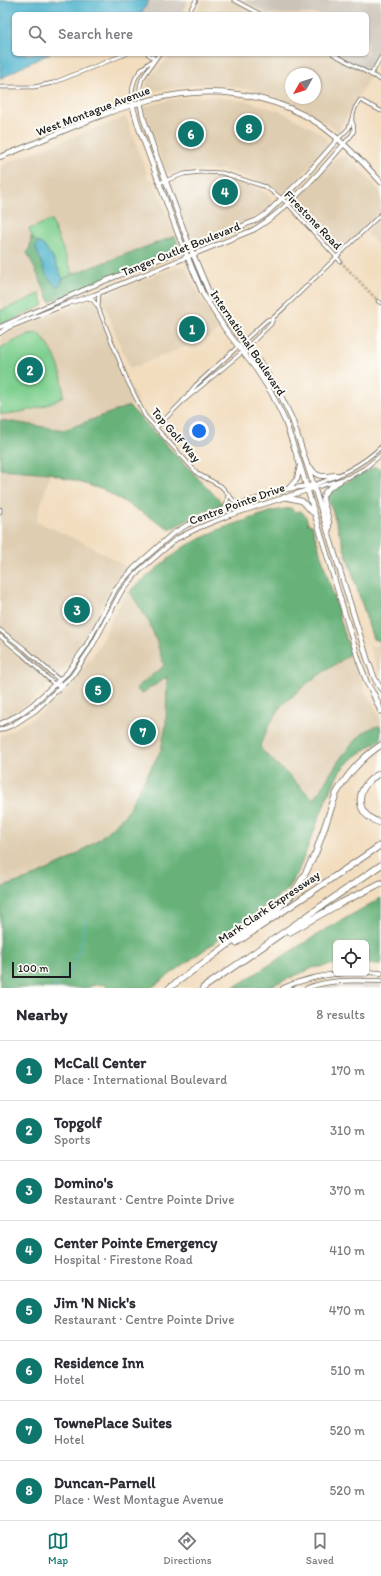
<!DOCTYPE html>
<html lang="en">
<head>
<meta charset="utf-8">
<style>
  :root { --surface:#fff; --page:#f2f2f3; --text:#2b2b33; --muted:#7c7c81; --line:#e1e1e2; --accent:#0f766e }
  body { margin:0; font-family:Itim,sans-serif; background:var(--page); color:var(--text) }
  .controls { position:absolute; right:12px; bottom:12px; display:grid; overflow:hidden; border-radius:6px; box-shadow:0 1px 3px #0004 }
  .controls button { width:36px; height:36px; display:grid; place-items:center; padding:0; border:0; border-bottom:1px solid var(--line); background:var(--surface); color:var(--text); font:20px sans-serif }
  .compass { position:absolute; left:285px; top:68px; width:36px; height:36px; border-radius:50%; background:var(--surface); box-shadow:0 1px 3px #0004; rotate:231deg }
  .scale { position:absolute; left:12px; bottom:10px; width:59px; box-sizing:border-box; padding-left:4px; border:2px solid #1c1c1c; border-top:0; font-size:11px; line-height:14px; white-space:nowrap; color:#1c1c1c; -webkit-text-stroke:3px #fdfcf7; paint-order:stroke }
  .you { position:absolute; left:199px; top:431px; width:14px; height:14px; margin:-10px; border:3px solid #fff; border-radius:50%; background:#1a73e8; box-shadow:0 0 0 6px #1a73e833 }
  .badge { display:grid; place-items:center; width:26px; height:26px; border-radius:50%; background:var(--accent); color:#fff; font-size:13px; font-weight:700 }
  .pin { position:absolute; translate:-50% -50%; border:2px solid #fff; box-shadow:0 1px 4px #0006 }
  .list { margin:0; padding:0; list-style:none }
  h2 { display:flex; justify-content:space-between; align-items:center; height:52px; margin:0; padding:0 16px; font-size:17px }
  h2 small { font-size:13px; font-weight:400; color:var(--muted) }
  .list li { display:grid; grid-template-columns:26px 1fr auto; gap:12px; align-items:center; box-sizing:border-box; height:60px; padding:0 16px; border-top:1px solid var(--line) }
  .list b { display:block; font-size:15px; white-space:nowrap }
  .list p { margin:0; font-size:13px; white-space:nowrap; color:var(--muted) }
  .list em { font-size:13px; font-style:normal; color:var(--muted) }
  .icon { flex:none; width:22px; height:22px; fill:none; stroke:currentColor; stroke-width:2; stroke-linecap:round; stroke-linejoin:round }
  .map { position:relative; flex:none; width:381px; height:988px; overflow:hidden }
  .search { position:absolute; background:var(--surface); box-shadow:0 1px 3px #0004; left:12px; right:12px; top:12px; height:44px; display:flex; align-items:center; gap:10px; box-sizing:border-box; padding:0 14px; border-radius:6px; color:var(--muted); font-size:15px }
  .sheet { height:532px; background:var(--surface) }
  nav { display:flex; justify-content:space-around; align-items:center; box-sizing:border-box; height:56px; border-top:1px solid var(--line); background:var(--surface); font-size:11px; color:var(--muted) }
  nav a { display:grid; justify-items:center; gap:2px }
  nav .on { color:var(--accent) }
  .map>svg:first-child { display:block }
</style>
</head>
<body>
<div class="map">
<svg width="381" height="988" viewBox="0 0 381 988">
  <rect width="100%" height="100%" fill="#fdfcf7"/>
  <filter id="ink" filterUnits="userSpaceOnUse"><feTurbulence type="fractalNoise" baseFrequency=".025" numOctaves="2"/><feDisplacementMap in="SourceGraphic" scale="8" xChannelSelector="R" yChannelSelector="G"/><feConvolveMatrix kernelMatrix="1 2 1 2 8 2 1 2 1" color-interpolation-filters="sRGB"/></filter>
  <filter id="wash" filterUnits="userSpaceOnUse"><feTurbulence type="fractalNoise" baseFrequency=".012" numOctaves="4" result="noise"/><feDisplacementMap in="SourceGraphic" scale="16" xChannelSelector="R" yChannelSelector="G"/><feGaussianBlur stdDeviation="0.9" result="paint"/><feColorMatrix in="noise" values="0 0 0 0 0 0 0 0 0 0 0 0 0 0 0 0 0 1.4 0 .05"/><feComposite in="paint" operator="in"/></filter>
  <g filter="url(#wash)">
    <rect width="100%" height="100%" fill="#f2ddbf"/>
    <!-- built -->
    <path fill="#dfcdb1" fill-rule="evenodd" d="M202,0h32l26,14h-64z
      M173,54h160l38,21 -33,56 -35,-23 -26,-11 -24,-7 -24,-4 -31,-2 -46,7 -3,-1 -3,-5 3,-7zM291,74h24v24h-24z
      M208,96l38,5 36,11 35,19 9,7 2,7 -23,27 -22,22h-3l-13,-10 -28,-10 -15,-4h-20l-37,4 -21,-56 -2,-9 1,-2 28,-8z
      M126,117l23,63h5l21,56 -102,38 -21,-54 -23,9 2,8 -1,10 -3,5 18,40 -45,19v-144l21,-10z
      M342,155l6,2 33,35v19l-20,20 -23,19h-2l-35,-35 -6,-8 -1,-4 42,-46z
      M212,177l28,5 17,6 11,7 5,8 -10,9 -14,9 -52,20h-3l-3,-1 -20,-54v-3l20,-5z
      M381,214v34l-14,-14 2,-3v-5z
      M180,266l5,1 2,3 12,25 21,34 -11,8 -79,32 -29,-73z
      M92,299l6,8 29,73 11,22 -74,28 -64,-10v-82l19,-10z
      M0,469l50,4 -14,48 52,24 41,23 -19,22 -30,58 -19,25 -30,28 -10,7 -21,11z
      M127,591l3,1 19,30 7,15 11,40 -1,48 -5,25 -36,65 -26,24 -32,22 -37,17 -30,10v-152l11,-5 28,-17 30,-28 24,-31 9,-15 15,-31z
      M381,644v33l-12,-30z
      M352,654l14,38 15,27v5l-1,2h-5l-12,7 -14,15 -23,30 -9,19 -4,1 -52,-49 -1,-4 10,-21 12,-19 28,-24z"/>
    <!-- industrial -->
    <path fill="#cbc3b8" d="M149,0h38l-5,14h-41z
      M242,0h139v50l-12,23 -33,-19h31v-40h-100z
      M362,983l19,1v4h-60l20,-4z"/>
    <!-- green -->
    <path fill="#7fd090" stroke="#4e7656" d="M51,220l22,54 -10,5 -7,-15 -14,-20c-8,-1 -11,-8 -13,-15z
      M40,294l4,10 -1,2 -43,19v-14z
      M39,333c16,18 25,39 24,64 -16,10 -44,17 -63,17v-66l29,-14z"/>
    <!-- forest -->
    <path fill="#67b27a" stroke="#42674b" d="M175,236l3,8 -3,6 -125,52 -23,-50 3,-5 1,-10 7,6 -2,3 26,37 1,-4 10,-5z
      M129,406l94,98 -14,5 -39,20 -66,-39 -54,-17 -50,-4v-49l64,10z
      M375,467l6,2v173l-8,-3 -45,-142 3,-7z
      M291,508l4,4 6,-1 5,6 2,7 4,1 38,126 -2,5 -38,25 -28,24 -12,19 -10,21 1,4 51,49 4,-1c11,-18 40,-71 64,-71l1,13 -29,20 -12,12 -12,24 -30,77 -12,19 -19,14 -116,83h-44l-1,-3 -9,-1 -10,4h-87v-100l30,-10 37,-17 32,-22 26,-24 36,-65 5,-25 1,-48 -26,17 -5,-6 28,-22 -8,-26 -7,-18 -19,-30 3,-4 49,-40 38,-19 53,-18z
      M381,898v66h-15v-21h-30v21l-23,4 -47,20h-33l85,-54z"/>
    <!-- water -->
    <path fill="#4eb2cd" stroke="#356774" d="M0,0h149l-8,14h-127v40h36c-18,7 -34,16 -50,25z
      M38,243l4,1c10,10 15,22 21,35l-4,7h-3l-9,-10 -11,-27v-3z"/>
    <g fill="none" stroke-linecap="round" stroke-linejoin="round">
      <!-- stream -->
      <path stroke="#4eb2cd" stroke-width="1" d="M52,988c5,-4 11,-8 15,-12 10,-12 19,-50 20,-66"/>
    </g>
  </g>
  <g filter="url(#ink)">
    <g fill="none" stroke-linecap="round" stroke-linejoin="round">
      <!-- minor-tunnel -->
      <path stroke="#c7b69e" stroke-width="3" stroke-dasharray="3 1.5" stroke-linecap="butt" d="M340,261l38,40"/>
      <!-- minor casing -->
      <g stroke="#676055" stroke-width="4.5">
        <path id="minor" d="M234,0l26,14
          M188,14l8,-14
          M148,54l7,5
          M333,54l48,26
          M371,75l10,-18
          M0,87h34l19,-4 73,-29
          M140,102v-16l2,-7 17,-25
          M132,104c-1,-22 3,-33 23,-45
          M338,139l11,-11 6,-20 5,-8 21,11
          M344,144c7,-9 13,-11 8,-23
          M159,183l25,-9 17,-2 21,1 44,14 20,15 54,59
          M87,298l5,1 6,8 29,73 18,36 53,58 23,12 13,15 7,3
          M378,301l3,2
          M98,307l1,-14
          M182,402l14,-17 71,-65 6,-2 13,-12 95,-92
          M156,428l26,-26 58,-48 31,-30 2,-6
          M313,485c25,-8 49,-20 68,-38
          M314,488l35,-11 16,-9 16,-13
          M226,508l2,-13
          M0,509v3
          M0,630l25,19 34,31 3,6
          M0,636l22,18 33,31 7,1"/>
      </g>
      <!-- tertiary casing -->
      <g stroke="#676055" stroke-width="5.5">
        <path id="tertiary" d="M0,327l90,-40 167,-67 8,-5 42,-41 31,-35
          M0,333l7,-5 62,-25 25,-8 159,-65c32,-18 67,-58 91,-86
          M0,724l18,-9 14,-10 35,-32 19,-27 30,-58 18,-20 38,-34 15,-9 32,-14 69,-22 25,-4
          M0,730l13,-5 23,-15 36,-34 19,-28 30,-56 18,-21 37,-32 22,-11 32,-13 84,-27
          M366,972l15,1
          M283,988c20,-9 39,-13 61,-15
          M307,988c23,-9 50,-8 74,-7"/>
      </g>
      <!-- secondary casing -->
      <g stroke="#676055" stroke-width="6">
        <path id="secondary" d="M140,102l4,18 10,29 36,98 18,43 21,33 31,40 19,29 13,27 18,55 58,187 7,18 6,10
          M132,104l7,24 39,106 25,60 22,35 31,40 16,25 13,27 15,44 58,193 9,25 9,15
          M0,157c85,-32 164,-82 258,-59 21,5 43,14 61,26 23,16 43,37 62,58
          M311,468c6,11 14,8 26,7
          M288,489l9,-10 3,-13
          M284,497l18,4 10,11
          M329,529c2,-26 -21,-30 11,-48"/>
      </g>
      <!-- motorway casing -->
      <g stroke="#676055" stroke-width="7">
        <path id="motorway" d="M374,695l7,16
          M381,773c-25,11 -30,41 0,50
          M290,932l51,-29 40,-20
          M236,943l145,-98
          M169,988l108,-79 16,-15 11,-18 12,-24 20,-58c12,-21 25,-36 45,-49
          M203,988l178,-123"/>
      </g>
      <!-- minor -->
      <use href="#minor" stroke="#fff" stroke-width="3"/>
      <!-- tertiary -->
      <use href="#tertiary" stroke="#fff" stroke-width="4"/>
      <!-- secondary -->
      <use href="#secondary" stroke="#fff" stroke-width="4.5"/>
      <!-- motorway -->
      <use href="#motorway" stroke="#fff" stroke-width="5.5"/>
    </g>
  </g>
  <g text-anchor="middle" stroke-width="4" stroke-linejoin="round" paint-order="stroke">
    <!-- street labels -->
    <g font-size="12" fill="#1c1c1c" stroke="#fdfcf7">
      <text transform="translate(93 111) rotate(-21)" y="4">West Montague Avenue</text>
      <text transform="translate(313 220) rotate(46)" y="4">Firestone Road</text>
      <text transform="translate(181 249) rotate(-22)" y="4">Tanger Outlet Boulevard</text>
      <text transform="translate(248 343) rotate(56)" y="4">International Boulevard</text>
      <text transform="translate(176 435) rotate(49)" y="4">Top Golf Way</text>
      <text transform="translate(237 504) rotate(-20)" y="4">Centre Pointe Drive</text>
      <text transform="translate(269 907) rotate(-34)" y="4">Mark Clark Expressway</text>
    </g>
  </g>
</svg>
<div class="controls">
<button><svg class="icon" aria-label="locate" viewBox="0 0 24 24"><circle cx="12" cy="12" r="6"/><path d="M12 2v4M12 18v4M2 12h4M18 12h4"/></svg></button>
</div>
<svg class="compass" viewBox="-18 -18 36 36"><path d="M0-13l5 13h-10z" fill="#e53935"/><path d="M0 13l5-13h-10z" fill="#7c7c81"/></svg>
<div class="scale">100 m</div>
<div class="you"></div>
<div class="pin badge" style="left:192px;top:329px">1</div>
<div class="pin badge" style="left:30px;top:370px">2</div>
<div class="pin badge" style="left:77px;top:610px">3</div>
<div class="pin badge" style="left:225px;top:192px">4</div>
<div class="pin badge" style="left:98px;top:690px">5</div>
<div class="pin badge" style="left:191px;top:134px">6</div>
<div class="pin badge" style="left:143px;top:732px">7</div>
<div class="pin badge" style="left:249px;top:128px">8</div>
<div class="search"><svg class="icon" aria-label="search" viewBox="0 0 24 24"><circle cx="10" cy="10" r="6"/><path d="M15 15l6 6"/></svg>Search here</div>
</div>
<section class="sheet">
<h2>Nearby<small>8 results</small></h2>
<ul class="list">
<li><span class="badge">1</span><div><b>McCall Center</b><p>Place · International Boulevard</p></div><em>170 m</em></li>
<li><span class="badge">2</span><div><b>Topgolf</b><p>Sports</p></div><em>310 m</em></li>
<li><span class="badge">3</span><div><b>Domino's</b><p>Restaurant · Centre Pointe Drive</p></div><em>370 m</em></li>
<li><span class="badge">4</span><div><b>Center Pointe Emergency</b><p>Hospital · Firestone Road</p></div><em>410 m</em></li>
<li><span class="badge">5</span><div><b>Jim 'N Nick's</b><p>Restaurant · Centre Pointe Drive</p></div><em>470 m</em></li>
<li><span class="badge">6</span><div><b>Residence Inn</b><p>Hotel</p></div><em>510 m</em></li>
<li><span class="badge">7</span><div><b>TownePlace Suites</b><p>Hotel</p></div><em>520 m</em></li>
<li><span class="badge">8</span><div><b>Duncan-Parnell</b><p>Place · West Montague Avenue</p></div><em>520 m</em></li>
</ul>
</section>
<nav>
<a class="on"><svg class="icon" aria-label="map" viewBox="0 0 24 24"><path d="M3 6l6-2 6 2 6-2v14l-6 2-6-2-6 2zM9 4v14M15 6v14"/></svg>Map</a>
<a><svg class="icon" aria-label="directions" viewBox="0 0 24 24"><path d="M12 3l9 9-9 9-9-9zM9 14v-3h6M13 9l2 2-2 2"/></svg>Directions</a>
<a><svg class="icon" aria-label="saved" viewBox="0 0 24 24"><path d="M7 4h10v16l-5-4-5 4z"/></svg>Saved</a>
</nav>
</body>
</html>
